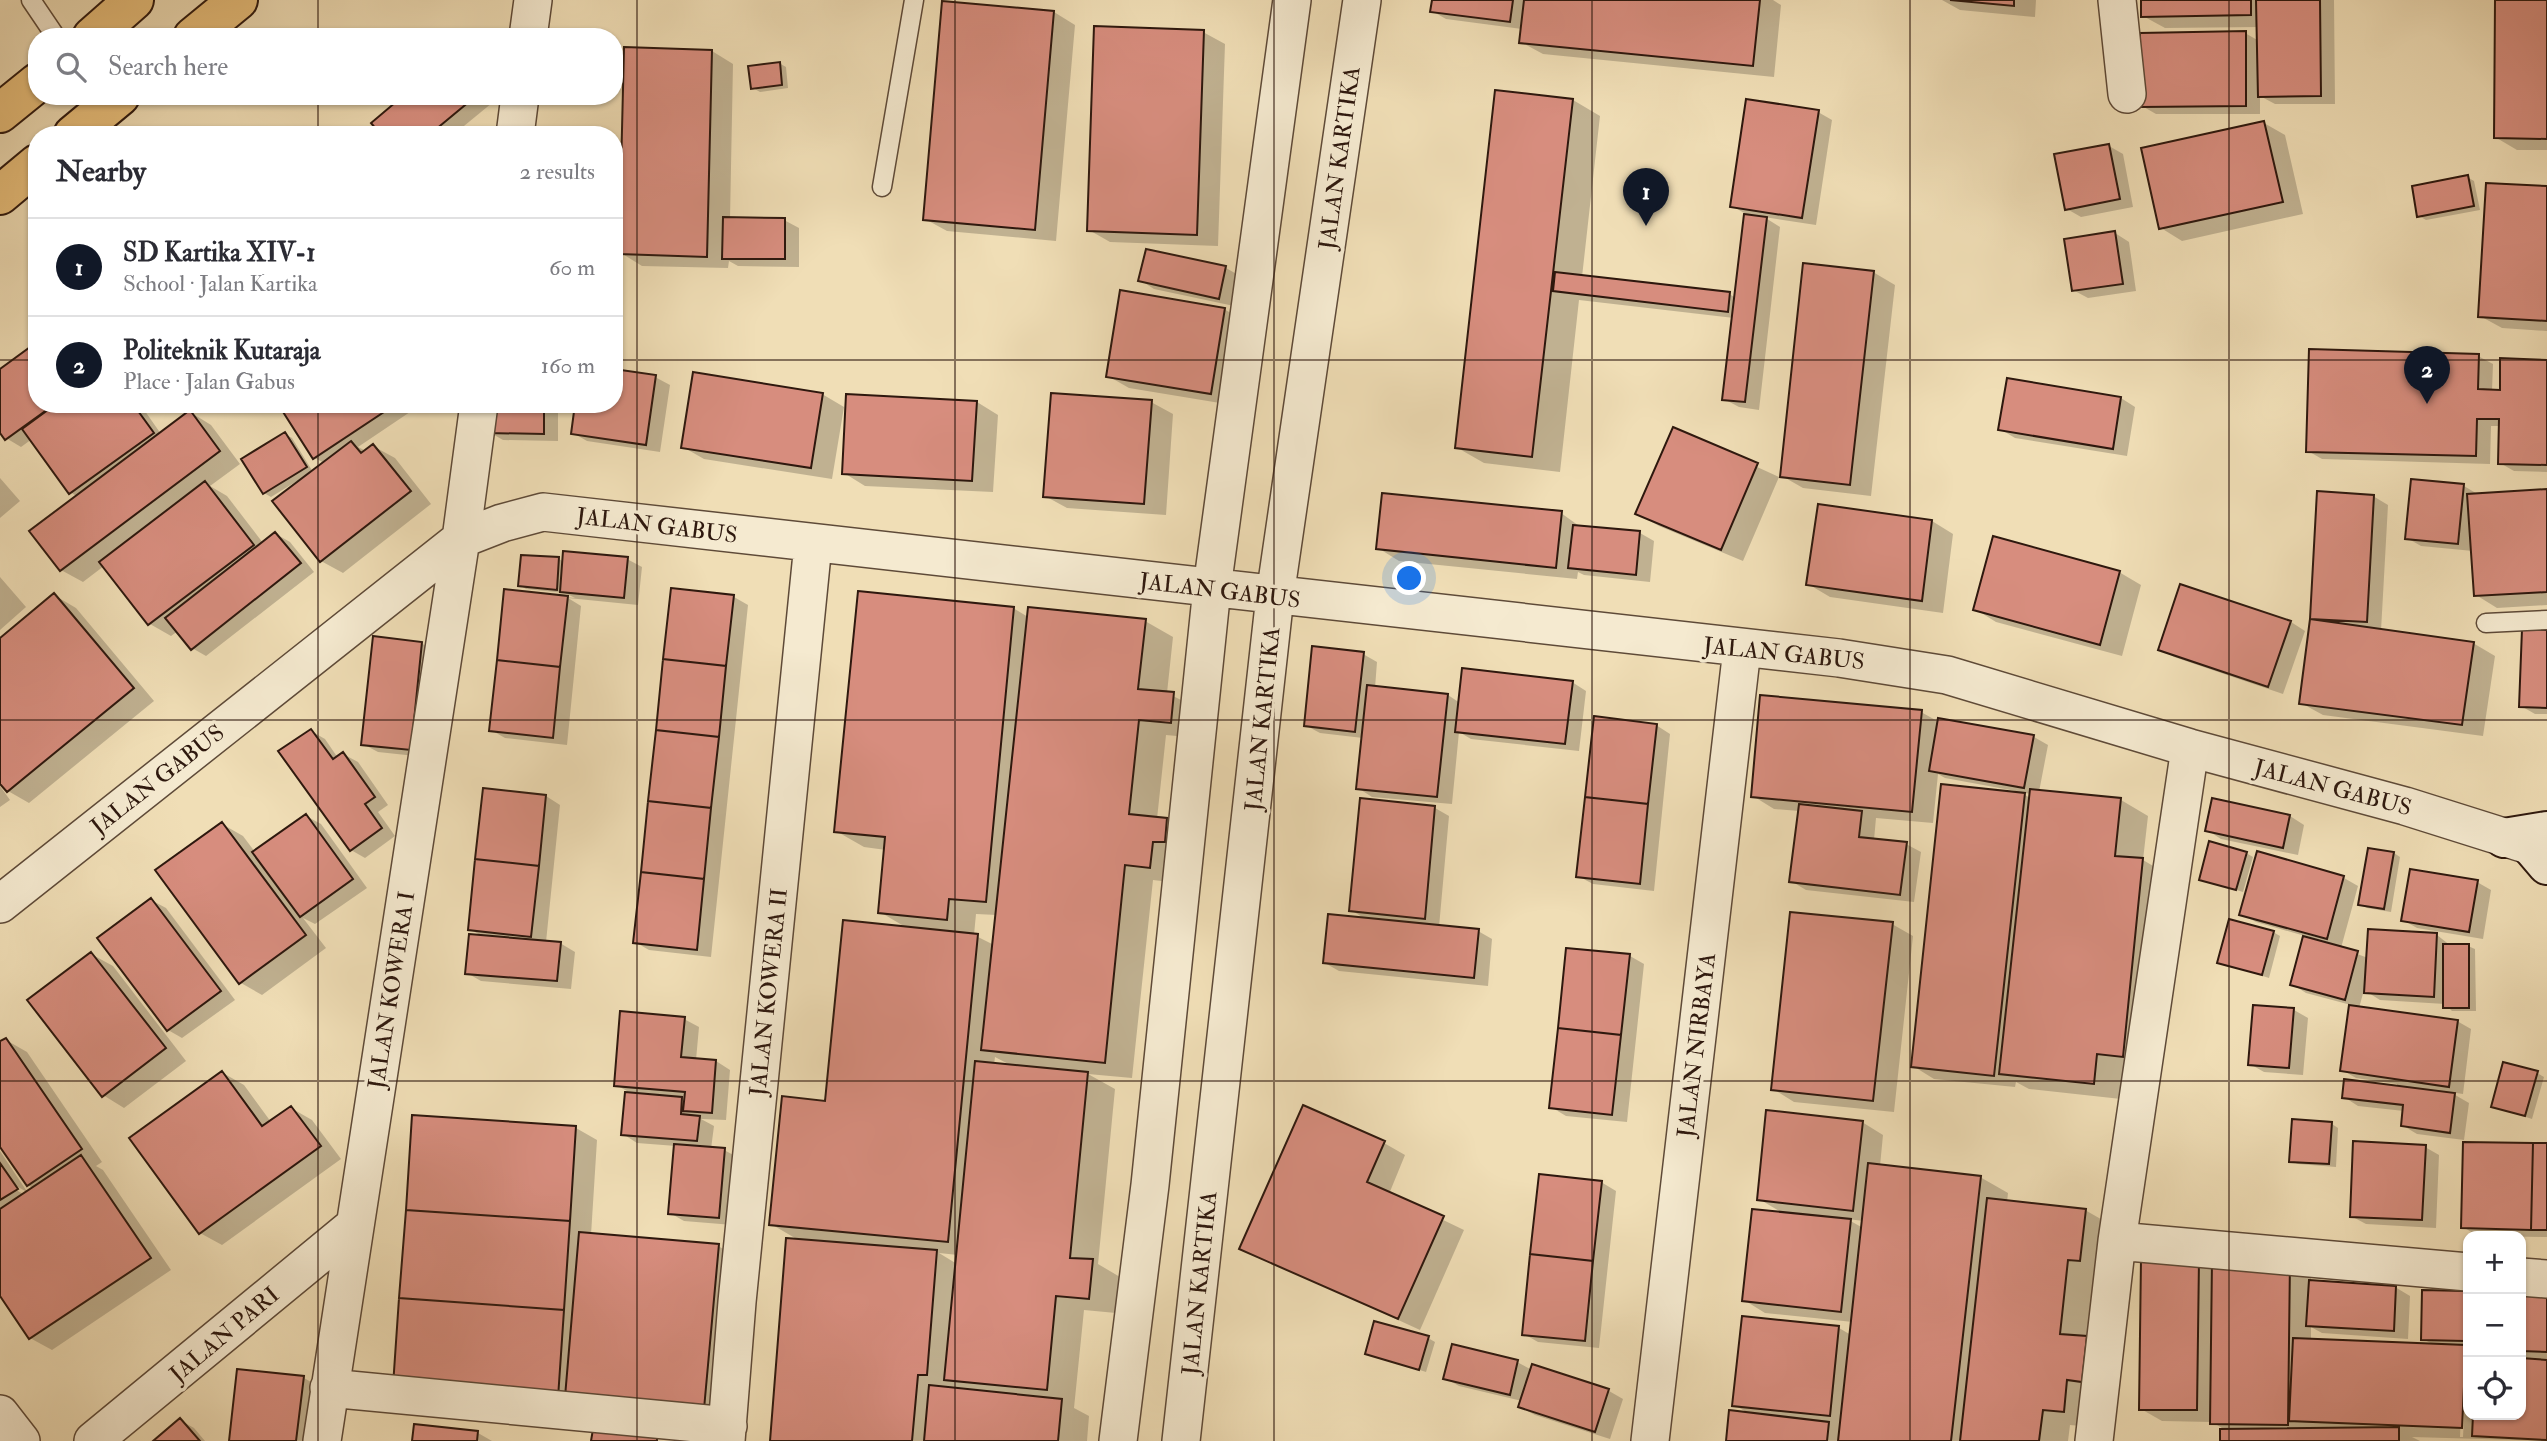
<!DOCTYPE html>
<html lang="en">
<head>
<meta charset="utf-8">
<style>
  :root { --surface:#fff; --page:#f7f7f7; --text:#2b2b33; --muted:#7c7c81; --line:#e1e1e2; --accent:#111827 }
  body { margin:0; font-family:"IM FELL Double Pica",serif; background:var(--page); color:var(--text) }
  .controls { position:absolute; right:21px; bottom:21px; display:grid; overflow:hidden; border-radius:14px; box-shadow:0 2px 5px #0004 }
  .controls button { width:63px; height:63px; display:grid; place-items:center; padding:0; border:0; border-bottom:2px solid var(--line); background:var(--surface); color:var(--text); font:35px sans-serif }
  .you { position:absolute; left:1410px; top:579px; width:24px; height:24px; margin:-18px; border:5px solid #fff; border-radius:50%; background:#1a73e8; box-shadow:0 0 0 10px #1a73e833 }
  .badge { display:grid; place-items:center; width:46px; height:46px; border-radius:50%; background:var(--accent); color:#fff; font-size:23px; font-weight:700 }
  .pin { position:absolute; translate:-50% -58px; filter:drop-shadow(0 2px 4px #0008) }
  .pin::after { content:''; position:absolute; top:37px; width:24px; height:21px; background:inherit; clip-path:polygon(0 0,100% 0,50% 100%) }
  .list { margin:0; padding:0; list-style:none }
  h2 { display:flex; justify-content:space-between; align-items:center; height:91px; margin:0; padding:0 28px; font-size:30px }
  h2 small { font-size:23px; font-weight:400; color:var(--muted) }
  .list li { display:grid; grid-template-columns:46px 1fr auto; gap:21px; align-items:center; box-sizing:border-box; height:98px; padding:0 28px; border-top:2px solid var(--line) }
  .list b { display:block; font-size:26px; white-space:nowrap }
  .list p { margin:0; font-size:23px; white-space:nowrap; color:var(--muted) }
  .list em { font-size:23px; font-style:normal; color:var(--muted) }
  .icon { flex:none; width:38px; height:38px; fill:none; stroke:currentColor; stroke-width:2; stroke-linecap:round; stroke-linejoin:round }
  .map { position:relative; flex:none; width:2547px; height:1441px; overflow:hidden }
  .search { position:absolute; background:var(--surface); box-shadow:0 2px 5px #0004; left:28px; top:28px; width:595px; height:77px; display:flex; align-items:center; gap:18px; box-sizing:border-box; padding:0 24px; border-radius:28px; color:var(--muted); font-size:26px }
  .panel { position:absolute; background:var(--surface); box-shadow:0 2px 5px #0004; left:28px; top:126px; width:595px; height:287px; border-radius:28px }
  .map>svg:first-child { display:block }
</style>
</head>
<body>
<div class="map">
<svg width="2547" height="1441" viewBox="0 0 2547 1441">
  <rect width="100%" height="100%" fill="#f0deb6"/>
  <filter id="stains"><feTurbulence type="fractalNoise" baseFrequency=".00286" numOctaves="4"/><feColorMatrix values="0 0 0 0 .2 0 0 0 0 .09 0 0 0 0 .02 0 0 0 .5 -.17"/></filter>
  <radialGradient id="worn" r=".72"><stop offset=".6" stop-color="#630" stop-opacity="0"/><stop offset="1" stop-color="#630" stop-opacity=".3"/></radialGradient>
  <!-- shadow -->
  <path fill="#0003" fill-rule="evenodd" d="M1434,0h339l8,5 -7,72 -231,-23 -22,-12 1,-13 -76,-10 -14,-8z
    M1942,0h94l-1,17 -75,-7z
    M2143,0h191l1,104h-60l-15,-8v18h-104l-14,-8 103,-73 14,8v-14l-94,1 -22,-12z
    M2496,0h51v150h-30l-22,-13z
    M1054,12l21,13 -19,216 -109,-10 -22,-12z
    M1203,32l22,12 -7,202 -108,-4 -21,-12z
    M712,51l21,13 -3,155 54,1 15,8v39l-61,-1 -9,-5 -1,7 -86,-2 -21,-13z
    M779,63l7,4 2,21 -28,4 -7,-4z
    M406,96h81l5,7 -39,32h-69z
    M1573,100l27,16 -18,161 147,17 7,4 10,-84 -14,-8 86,-94 14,8 -16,105 -52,-8 16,10 -21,183 -20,-3 -15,-8 10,-81 -155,-18 -19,172 -76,-9 -28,-16z
    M2264,123l21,12 18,79 -121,27 -21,-13z
    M2109,146l14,8 10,53 -52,10 -14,-8z
    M2467,177l7,4 6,29 -54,10 -7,-4z
    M2547,188v143l-45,-3 -22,-12z
    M2115,233l14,9 7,49 -48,7 -15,-8z
    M1226,268l14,8 -6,30 -80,-17 -14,-9z
    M1873,272l22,13 -24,211 -68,-8 -21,-12z
    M1224,309l22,13 -14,83 -103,-17 -21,-12z
    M2478,356l15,8 -1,27h9l46,-30v111l-33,-1 -14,-8 1,-37h-10l-1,38 -168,-5 -14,-8z
    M0,371l37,33h103l21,30 29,-22 21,13 29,39 -30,22 17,10 36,47 13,-9 14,8 24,30 -108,84 -14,-8 -14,-17 -7,5 -21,-12 -46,-58 -21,16 -22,-12 17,-73 -8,-5 -38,-53 -11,8 -15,-9 -6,-8z
    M655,377l15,8 -10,67 -73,-11 -14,-8z
    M2009,381l112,17 14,9 -8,49 -112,-18 -15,-9z
    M822,394l22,13 -12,72 -128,-20 -21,-12z
    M977,402l21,13 -5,77 -128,-6 -21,-13z
    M1151,402l22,12 -7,101 -99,-7 -22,-12z
    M281,404h124l5,8 -52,35 8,4 7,-5 22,12 36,46 -88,69 -22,-12 -24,-80 -26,16 -7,-4 21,-59 7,4 21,34 11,-9 -9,-5z
    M489,404h69v37l-55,-1 -14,-8z
    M1674,429l105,48 -36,84 -84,-35 -21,-12z
    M0,478l20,23 -20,17z
    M2413,481l51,5 15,9 68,-4v114l-50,3 -21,-13 -3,-44 -52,-5 -14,-8z
    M2319,493l54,3 15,9 -7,126 92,12 22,13 -12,80 -160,-21 -22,-12 11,-84z
    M1561,513l21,15 58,5 14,8 -4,41 -66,-7 -6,-3 -1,7 -178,-18 -21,-13z
    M1932,521l21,13 -10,79 -113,-16 -22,-13z
    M559,559l5,3 63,-3 15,8 -4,38 -70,-7 13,8 -14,139 -62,-7 -14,-8 14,-139 70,7 -10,-5 -39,-4 -6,-4z
    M2119,572l22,13 -19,71 -126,-34 -21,-13z
    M0,577l26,30 -26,23z
    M2181,586l110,36 14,9 -22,63 -109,-37 -14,-8z
    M54,595l22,13 78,93 -125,102 -21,-12 -8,-10v-141z
    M734,597l14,8 -37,352 -62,-7 -14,-8z
    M1013,608l15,9 117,4 28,16 -6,56 34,17 -3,28 -32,-3 -9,84 10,1 27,16 -16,47 -25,-3 -21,198 -44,-4 27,15 -17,175 22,13 -4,36 -32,-3 -10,98 15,8 -2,25h-315l28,-200 -29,-17 136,-296 -27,-16 6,-62 -22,-3 -28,-16zM976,914l21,1 -3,30 -20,-10zM995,1057l17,9 -18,-1zM939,1253l19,2 -1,9z
    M2547,632v82h-12l-14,-8z
    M421,643l15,9 -11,105 -47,-5 -15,-8z
    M1363,654l14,8 -2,26 73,7 12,8 112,-21 14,9 -7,60 -108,-12 -12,-7 -7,72 -80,-7 -14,-9 5,-50 -43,-5 -15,-8z
    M1921,712l18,10 95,15 14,8 -9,47 82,8 27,16 -5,44 27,16 -49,223 -92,-10 -13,-7 -1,5 -81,-8 -21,-13 103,-275 -71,-13 -7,-4 -5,49 -57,-5 -2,22 32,4 15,8 -7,50 -108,-12 -15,-9 8,-70 -25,-2 -21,-13zM2020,792l11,2 -1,4z
    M1656,725l14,9 -16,157 -61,-7 -15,-8z
    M311,731l14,8 13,19 5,-4 15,8 30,43 -10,7 17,24 -30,22 -14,-8z
    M0,786l10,14 -10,7z
    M546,796l14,9 -14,137 14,1 15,9 -4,37 -90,-8 -14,-8 16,-36 -13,-8z
    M1435,808l14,8 -10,111 39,4 14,8 -4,47 -149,-15 -14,-8 42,-43 -16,-10z
    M306,816l15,8 46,64 -52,36 -12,-6 23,30 -64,47 -21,-12 -19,-159 21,12 12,16z
    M2290,816l14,9 -6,30 -77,-16 -14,-9z
    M2246,853l7,4 -10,35 -42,-13z
    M2258,853l86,25 14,8 -17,62 27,10 69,-23 14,11h17l7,3 1,62h-24l-7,-7 -65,-4 -16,-10 -5,18 98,13 14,8 -8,65 -13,-2 19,11 -5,37 -47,-6 -15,-9 2,-14 -46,-5 -14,-9 53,-9v-4l-41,-6 -14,-8 9,-65 -45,-12 -14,-9 13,-48 -49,-14 -15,-8z
    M2394,853l6,4 -9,55 -24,-4 -7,-4z
    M2477,882l14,8 -8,49 -66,-11 -14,-8z
    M151,900l15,8 69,92 -53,38 -14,-8z
    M1892,924l21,12 -19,176 -100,-10 -21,-13z
    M2273,932l7,4 -11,42 -50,-16z
    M91,954l22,12 73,95 -62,47 -21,-13z
    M1630,956l14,8 -17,158 -61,-6 -15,-9z
    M2294,1010l14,8 -5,57 -39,-3 -14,-8z
    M684,1019l15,8 -3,33 20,1 14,9 -4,50 -25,-1 13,7 -3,23 13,1 15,8 -6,67 -49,-4 -14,-8 6,-67 -39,-3 -14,-9 4,-43 -11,-6z
    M6,1040l21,12 75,110 -6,4 7,4 68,100 -119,80 -22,-12 -30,-45v-142l28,42 6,-4 -6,-4 -28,-41v-101zM11,1183l16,9 -2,3 -16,-9z
    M223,1073l21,12 27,37 20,-14 21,12 29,39 -119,86 -22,-12z
    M2537,1073l7,4 -12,42 -39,-13z
    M414,1117l162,11 21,12 -6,95 127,11 22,12 -15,162 -309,-22z
    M1862,1122l21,13 -3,31 100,11 28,16 -1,9 78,8 28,16 -22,201 -21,-2 -2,16h-340l24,-26 -18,-10 9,-87 96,10 12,7 2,-13 -88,-9 -21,-13 40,-86 -25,-15zM1847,1219l17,2 -1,7z
    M2332,1124l6,4 -2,39 -38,-3 -7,-3z
    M1384,1143l21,12 -16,39 75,36 -44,100 -178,-82z
    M2547,1145v92l-69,-1 -15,-9z
    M2425,1147l14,8 -3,73 -70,-4 -15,-8z
    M1601,1182l15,9 -17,157 -61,-6 -14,-8z
    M2199,1261l15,9 97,4v8l84,5 15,9 -2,43 -86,-6 -11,-6v13l123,5 -11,-6 1,-48 42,1 2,123h53v-124l26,1v149l-135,-4 8,4h-198l5,-10 -15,-9 -50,-1 -21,-12zM2463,1355h4l-4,82h-3z
    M1428,1338l7,4 -9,30 -59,-19z
    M1517,1362l15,8 1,-4 76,25 14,8 -13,40 -75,-24 -15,-8 2,-6 -63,-15 -14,-8z
    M304,1378l21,12 -6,51h-89z
    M180,1420l14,8 11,13h-50z
    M416,1426l62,7 14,8h-78z"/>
  <!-- building -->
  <path fill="#d78d7e" stroke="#2e180e" stroke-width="2" d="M1432,0h81l-3,22 -80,-10z
    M1524,0h236l-7,66 -234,-23z
    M1950,0h64v6z
    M2141,0h110v15l-110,2z
    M2256,0h64l1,96 -63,1z
    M2495,0h52v139l-53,-1z
    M942,1l112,10 -19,219 -112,-10z
    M1094,26l110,4 -7,205 -110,-4z
    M2246,31v75l-106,1v-74z
    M624,47l88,3 -5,207 -88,-3z
    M780,62l2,23 -31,4 -3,-23z
    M1495,90l78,9 -41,358 -77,-9z
    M403,96h73l-47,39h-48l-10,-12z
    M1746,99l73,11 -17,108 -72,-11z
    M2264,121l19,81 -124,27 -18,-81z
    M2109,144l11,55 -55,11 -11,-56z
    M2468,175l6,31 -57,11 -5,-31z
    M2486,183l61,3v135l-69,-4z
    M1744,214l23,3 -22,185 -23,-2z
    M723,217l62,1v41h-63z
    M2115,231l8,53 -51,7 -8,-52z
    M1146,249l80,17 -7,33 -81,-18z
    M1803,263l71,8 -24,214 -70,-8z
    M1555,272l175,20 -2,20 -175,-21z
    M1120,290l105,18 -14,86 -105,-17z
    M37,342v62h18l-50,36 -5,-7v-64z
    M2309,349l170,5 -1,35 22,1v-32l47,2v105l-49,-1 1,-45h-22l-1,37 -170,-4z
    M614,369l42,6 -10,70 -75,-11 4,-30h39z
    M693,372l130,21 -12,75 -130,-20z
    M2007,378l114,19 -8,52 -115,-19z
    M1051,393l101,7 -8,104 -101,-7z
    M846,394l131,7 -5,80 -130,-7z
    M56,404h77l21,29 -85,61 -47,-65z
    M278,404h118l-83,55z
    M488,404h56v30l-57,-1z
    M190,410l30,41 -160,120 -31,-40z
    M1673,427l85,36 -37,87 -86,-36z
    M285,432l22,35 -44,27 -22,-35z
    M351,441l10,12 12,-9 38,47 -91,71 -48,-61z
    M2411,479l53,5 -6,60 -53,-5z
    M205,481l49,64 -106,80 -49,-63z
    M2547,489v103l-73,4 -7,-102z
    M2317,491l57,4 -7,127 -57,-3z
    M1382,493l180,18 -6,57 -180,-19z
    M1818,504l114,16 -10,81 -116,-16z
    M1573,525l67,6 -4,44 -68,-7z
    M275,532l26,31 -110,87 -26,-32z
    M1993,536l127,35 -20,74 -127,-35z
    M563,551l65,6 -4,41 -64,-6z
    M521,555l38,2 -2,33 -39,-4z
    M2180,584l111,37 -23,66 -110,-37z
    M671,588l63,7 -8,71 -63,-7z
    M504,589l64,7 -8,71 -63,-7z
    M858,591l156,16 -28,295 -37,-3 -2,21 -69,-7 7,-76 -51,-5z
    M54,593l80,95 -127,104 -7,-8v-146z
    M1028,607l118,12 -8,70 36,3 -3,31 -32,-3 -10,94 38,4 -2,24h-12l-3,26 -25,-3 -20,198 -124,-13z
    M2310,619l164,23 -12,83 -163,-21z
    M2522,629l25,1v78l-28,-1z
    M373,636l49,6 -11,108 -50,-5z
    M1312,646l52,6 -9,80 -51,-6z
    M663,659l63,7 -7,71 -63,-7z
    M497,660l63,7 -7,71 -64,-7z
    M1462,668l111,13 -8,63 -110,-12z
    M1367,685l81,9 -11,103 -81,-8z
    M1760,695l162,15 -10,102 -161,-15z
    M1594,716l63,8 -9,80 -63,-7z
    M1938,718l96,17 -10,53 -95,-17z
    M311,729l22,30 10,-7 32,45 -10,7 17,24 -32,23 -72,-100z
    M656,730l63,7 -8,71 -63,-7z
    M1941,784l84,9 -31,283 -83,-9z
    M483,788l63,7 -7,71 -64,-7z
    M2030,789l91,9 -6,58 28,2 -20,199 -26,-3 -3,30 -95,-10z
    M1585,797l63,7 -8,80 -64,-7z
    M1360,798l75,8 -10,113 -76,-8z
    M2212,798l78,17 -7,33 -78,-17z
    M648,801l63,7 -7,71 -63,-7z
    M1799,804l63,7 -3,26 48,5 -7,53 -111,-13z
    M306,814l47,65 -53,38 -48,-65z
    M222,822l84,113 -67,49 -84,-114z
    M2209,841l38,11 -11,38 -37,-10z
    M2368,848l26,4 -10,57 -26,-4z
    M2257,851l87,25 -17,63 -88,-24z
    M475,859l64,7 -8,71 -63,-7z
    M2410,869l68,11 -9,52 -68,-11z
    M641,872l63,7 -7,71 -64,-7z
    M151,898l70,93 -54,40 -70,-93z
    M1790,912l103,10 -20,179 -102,-11z
    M1328,914l151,15 -5,49 -151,-15z
    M2229,919l45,12 -12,44 -45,-12z
    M843,920l135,14 -30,308 -179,-17 13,-129 43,5z
    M2368,929l69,4 -3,64 -70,-4z
    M469,934l92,8 -4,39 -92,-7z
    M2303,936l55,15 -13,49 -55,-15z
    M2443,944h26v64h-26z
    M1566,948l64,6 -9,81 -63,-7z
    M91,952l75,96 -64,49 -75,-97z
    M2253,1005l41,3 -5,60 -41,-3z
    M2349,1005l109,15 -9,67 -109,-16z
    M620,1011l65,6 -4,40 35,3 -4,53 -29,-2 2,-19 -71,-6z
    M1558,1028l63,7 -9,80 -63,-7z
    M6,1038l76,111 -55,37 -27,-39v-106z
    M975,1061l113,11 -18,186 23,1 -4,40 -33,-3 -9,94 -103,-10z
    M2503,1062l35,9 -13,45 -34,-9z
    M222,1071l40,55 29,-20 30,40 -122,88 -70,-96z
    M2344,1079l111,14 -5,40 -49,-7 2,-21 -61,-7z
    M625,1092l57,5 -1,17 19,2 -3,25 -76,-6z
    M1303,1105l82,36 -18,41 77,34 -46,103 -159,-70z
    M1766,1110l97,11 -10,90 -96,-11z
    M412,1115l164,11 -6,95 -164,-11z
    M2292,1119l40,3 -3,42 -40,-2z
    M2353,1141l73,4 -4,75 -72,-3z
    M2463,1142l70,1 -2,87 -70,-2z
    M2533,1143h14v87h-16z
    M674,1144l51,4 -6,70 -51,-4z
    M81,1155l70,103 -122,81 -29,-43v-87z
    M0,1163l18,26 -18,11z
    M1868,1163l113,13 -30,265h-113z
    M1539,1174l63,7 -9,80 -63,-7z
    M1987,1198l99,11 -6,52 -12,-1 -8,74 27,2 -5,46 -15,-2 -3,32 -21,-2 -4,31h-79z
    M1752,1209l99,10 -10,93 -99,-11z
    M406,1210l164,11 -6,89 -165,-12z
    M579,1232l140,12 -15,165 -139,-12z
    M786,1238l151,12 -10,125h-9l-6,66h-142z
    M1530,1254l63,7 -8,80 -63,-6z
    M2141,1259l58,1 -2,150h-58z
    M2212,1260h78l-2,165 -78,-1z
    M2309,1280l87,6 -2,45 -88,-5z
    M2521,1289l26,1v62l-26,-1z
    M2422,1290l44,1 -1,50 -44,-1z
    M399,1298l165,12 -6,88 -165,-12z
    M1742,1316l97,10 -9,90 -98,-10z
    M1374,1321l55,15 -10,34 -54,-16z
    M2293,1338l173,7 -4,83 -173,-7z
    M1452,1344l66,16 -8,35 -67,-16z
    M2521,1358l26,2v80l-75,-4 1,-21h48z
    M1532,1364l77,25 -14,43 -77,-25z
    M237,1369l67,7 -8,65h-67z
    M929,1385l133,14 -4,42h-134z
    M1729,1410l100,12 -2,19h-101z
    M180,1418l20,23h-47z
    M414,1424l64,7 -1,10h-65z
    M2399,1427v14h-179v-12z
    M593,1429l64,8v4h-66z"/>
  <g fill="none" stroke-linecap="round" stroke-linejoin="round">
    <!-- lane casing -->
    <g stroke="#5e4a38" stroke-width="21">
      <path id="lane" d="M31,0l25,37
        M882,187l32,-187
        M2486,623l61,-3"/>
    </g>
    <!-- street casing -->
    <g stroke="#5e4a38" stroke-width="40">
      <path id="street" d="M2117,0l10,94
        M528,37l5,-37
        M515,135l5,-39
        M0,904l461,-365 41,-16 41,-11 1296,146 108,17 243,73 215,58 127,40
        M2117,1241l351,31
        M2521,1277l26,2
        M329,1388l399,38
        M0,1414l21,27
        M93,1441l261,-215
        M322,1441l139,-902 18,-135
        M726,1441l11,-139 76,-758
        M1118,1441l32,-256 62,-597 80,-588
        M1181,1441l94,-845 87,-596
        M1650,1441l92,-792
        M2094,1441l23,-200 73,-493"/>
    </g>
    <!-- secondary casing -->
    <g stroke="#2e180e" stroke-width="42">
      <path id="secondary" d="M2504,838l43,-7
        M2530,845l17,20"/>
    </g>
    <!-- highway casing -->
    <g stroke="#2e180e" stroke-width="42">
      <path id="highway" d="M92,37l42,-37
        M193,37l45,-37
        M0,113l37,-30
        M73,135l47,-39
        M0,195l37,-31"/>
    </g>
    <!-- lane -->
    <use href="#lane" stroke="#f5ead0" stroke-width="18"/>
    <!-- street -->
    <use href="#street" stroke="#f5ead0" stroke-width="37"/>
    <!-- secondary -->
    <use href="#secondary" stroke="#f5ead0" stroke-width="38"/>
    <!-- highway -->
    <use href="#highway" stroke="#e8bf7b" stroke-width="38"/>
  </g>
  <!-- grid -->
  <path fill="none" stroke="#2e180e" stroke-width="2" stroke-opacity="0.55" d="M318,0v37M637,0v1441M955,0v1441M1274,0v1441M1592,0v1441M1910,0v1441M2229,0v1441M318,96v39M0,360h37M614,360h1933M318,404v1037M0,720h2547M0,1081h2547"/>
  <g text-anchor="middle" stroke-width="7" stroke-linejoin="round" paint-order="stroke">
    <!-- street labels -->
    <g font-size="23" fill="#2e180e" stroke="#f5ead0">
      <text transform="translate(1339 158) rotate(-82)" y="8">JALAN KARTIKA</text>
      <text transform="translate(657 525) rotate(7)" y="8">JALAN GABUS</text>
      <text transform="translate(1220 590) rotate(7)" y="8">JALAN GABUS</text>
      <text transform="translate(1784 653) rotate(6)" y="8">JALAN GABUS</text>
      <text transform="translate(1262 719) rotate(-84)" y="8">JALAN KARTIKA</text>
      <text transform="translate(157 779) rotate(-38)" y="8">JALAN GABUS</text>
      <text transform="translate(2333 787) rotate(15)" y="8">JALAN GABUS</text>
      <text transform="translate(391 990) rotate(-81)" y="8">JALAN KOWERA I</text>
      <text transform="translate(768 992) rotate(-84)" y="8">JALAN KOWERA II</text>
      <text transform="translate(1696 1045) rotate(-83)" y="8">JALAN NIRBAYA</text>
      <text transform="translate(1199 1283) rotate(-84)" y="8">JALAN KARTIKA</text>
      <text transform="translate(224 1334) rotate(-40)" y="8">JALAN PARI</text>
    </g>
  </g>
  <rect width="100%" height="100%" filter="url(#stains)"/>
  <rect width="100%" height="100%" fill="url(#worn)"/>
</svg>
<div class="controls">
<button>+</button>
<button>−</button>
<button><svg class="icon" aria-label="locate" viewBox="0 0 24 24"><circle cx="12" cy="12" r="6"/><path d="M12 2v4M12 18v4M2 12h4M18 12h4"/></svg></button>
</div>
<div class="you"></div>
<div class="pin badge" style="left:1646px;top:226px">1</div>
<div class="pin badge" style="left:2427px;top:404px">2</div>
<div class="search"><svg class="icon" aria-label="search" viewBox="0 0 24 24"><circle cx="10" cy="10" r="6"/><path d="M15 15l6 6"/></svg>Search here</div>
<section class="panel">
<h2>Nearby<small>2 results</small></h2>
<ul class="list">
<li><span class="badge">1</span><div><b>SD Kartika XIV-1</b><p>School · Jalan Kartika</p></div><em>60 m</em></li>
<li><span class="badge">2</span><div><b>Politeknik Kutaraja</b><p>Place · Jalan Gabus</p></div><em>160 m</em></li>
</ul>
</section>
</div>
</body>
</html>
